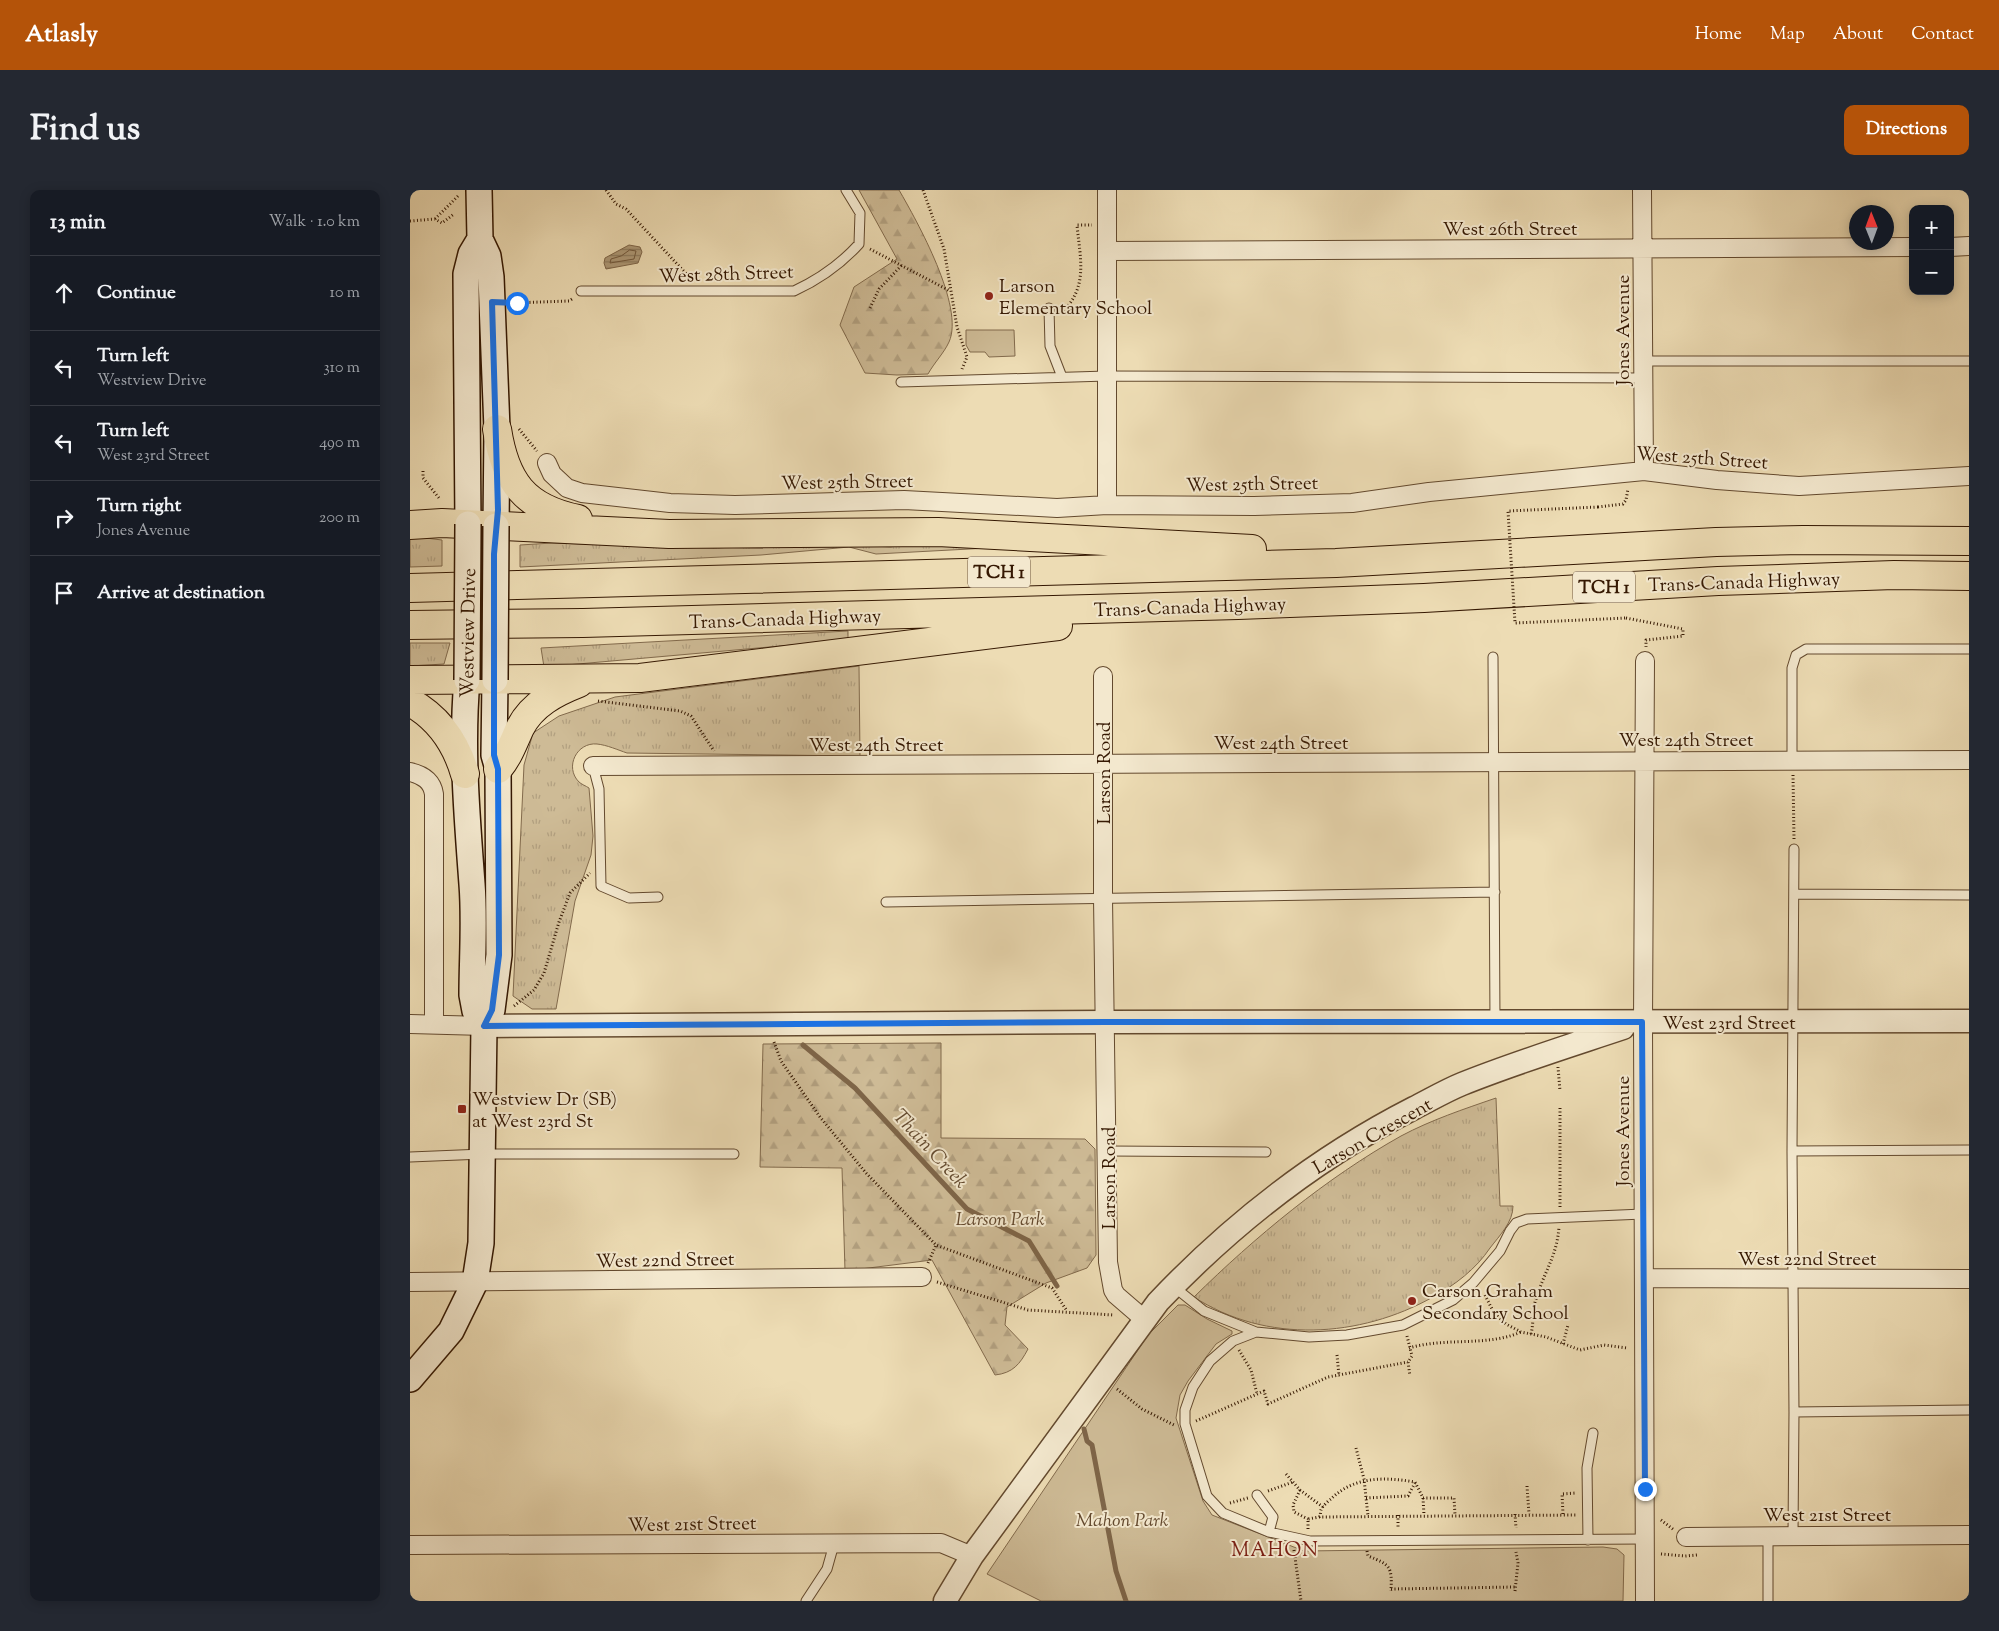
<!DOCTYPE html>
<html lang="en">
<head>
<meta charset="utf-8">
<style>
  :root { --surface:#171b24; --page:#242831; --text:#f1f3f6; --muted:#9ea1a6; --line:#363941; --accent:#b45309 }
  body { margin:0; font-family:"Sorts Mill Goudy",serif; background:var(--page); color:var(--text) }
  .controls { position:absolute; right:15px; top:15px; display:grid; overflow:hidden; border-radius:10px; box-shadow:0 2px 12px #0003 }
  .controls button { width:45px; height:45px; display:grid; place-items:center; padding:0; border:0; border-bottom:1px solid var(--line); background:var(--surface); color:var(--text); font:25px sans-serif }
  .compass { position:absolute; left:1439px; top:15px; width:45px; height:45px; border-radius:50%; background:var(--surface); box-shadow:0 2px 12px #0003; rotate:359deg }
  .stop { position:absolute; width:15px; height:15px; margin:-11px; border:4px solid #1a73e8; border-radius:50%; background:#fff }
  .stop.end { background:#1a73e8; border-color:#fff; box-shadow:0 1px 5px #0008 }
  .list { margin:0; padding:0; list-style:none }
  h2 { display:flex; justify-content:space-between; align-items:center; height:65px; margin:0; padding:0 20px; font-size:21px }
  h2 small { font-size:16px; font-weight:400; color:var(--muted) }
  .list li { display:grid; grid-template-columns:32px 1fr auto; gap:15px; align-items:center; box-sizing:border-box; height:75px; padding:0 20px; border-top:1px solid var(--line) }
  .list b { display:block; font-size:19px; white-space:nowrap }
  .list p { margin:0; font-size:16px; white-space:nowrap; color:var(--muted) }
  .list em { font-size:16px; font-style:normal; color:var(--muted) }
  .icon { flex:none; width:28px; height:28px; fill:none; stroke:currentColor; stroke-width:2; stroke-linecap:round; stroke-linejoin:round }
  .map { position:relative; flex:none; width:1559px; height:1411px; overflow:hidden; border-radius:10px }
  header { display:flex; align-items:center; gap:30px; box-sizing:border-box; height:70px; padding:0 25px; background:var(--accent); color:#fff }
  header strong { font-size:24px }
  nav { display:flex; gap:28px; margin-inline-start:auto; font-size:18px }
  .intro { display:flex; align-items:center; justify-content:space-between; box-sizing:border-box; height:120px; padding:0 30px }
  h1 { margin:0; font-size:35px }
  .button { padding:12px 22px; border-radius:10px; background:var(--accent); color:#fff; font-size:18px; font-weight:700 }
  main { display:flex; gap:30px; padding:0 30px }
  aside { flex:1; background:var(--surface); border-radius:10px; box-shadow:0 2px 12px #0003 }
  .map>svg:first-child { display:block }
</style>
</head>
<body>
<header>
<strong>Atlasly</strong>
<nav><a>Home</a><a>Map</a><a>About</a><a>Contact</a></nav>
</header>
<div class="intro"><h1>Find us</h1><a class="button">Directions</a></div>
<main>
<aside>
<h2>13 min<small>Walk · 1.0 km</small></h2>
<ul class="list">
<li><svg class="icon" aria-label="ahead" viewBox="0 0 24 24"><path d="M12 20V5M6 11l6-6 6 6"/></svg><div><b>Continue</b></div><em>10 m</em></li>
<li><svg class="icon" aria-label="left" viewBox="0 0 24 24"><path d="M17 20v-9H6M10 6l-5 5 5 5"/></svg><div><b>Turn left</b><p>Westview Drive</p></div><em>310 m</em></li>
<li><svg class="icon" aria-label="left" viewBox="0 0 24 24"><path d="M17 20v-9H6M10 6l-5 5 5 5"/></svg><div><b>Turn left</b><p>West 23rd Street</p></div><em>490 m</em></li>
<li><svg class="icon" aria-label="right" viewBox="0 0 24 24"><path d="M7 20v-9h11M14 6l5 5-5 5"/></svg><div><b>Turn right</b><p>Jones Avenue</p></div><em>200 m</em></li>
<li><svg class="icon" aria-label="arrive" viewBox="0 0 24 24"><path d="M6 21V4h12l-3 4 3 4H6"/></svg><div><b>Arrive at destination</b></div></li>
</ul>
</aside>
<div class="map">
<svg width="1559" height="1411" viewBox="0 0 1559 1411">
  <defs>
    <pattern id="grass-tufts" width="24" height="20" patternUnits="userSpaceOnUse" patternTransform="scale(1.25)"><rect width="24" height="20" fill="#cebb96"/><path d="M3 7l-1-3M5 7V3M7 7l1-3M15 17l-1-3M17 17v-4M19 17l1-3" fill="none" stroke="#b2a080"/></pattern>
    <pattern id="forest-firs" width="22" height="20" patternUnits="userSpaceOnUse" patternTransform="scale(1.25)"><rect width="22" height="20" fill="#cebb96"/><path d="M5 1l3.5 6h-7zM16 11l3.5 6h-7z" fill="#b2a080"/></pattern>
    <pattern id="water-rules" width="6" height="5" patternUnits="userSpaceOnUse" patternTransform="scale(1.25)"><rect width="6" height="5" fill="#ae9977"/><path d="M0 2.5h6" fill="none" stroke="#8e7c5f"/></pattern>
  </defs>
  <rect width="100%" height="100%" fill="#eddcb4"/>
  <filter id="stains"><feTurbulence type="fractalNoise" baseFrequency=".004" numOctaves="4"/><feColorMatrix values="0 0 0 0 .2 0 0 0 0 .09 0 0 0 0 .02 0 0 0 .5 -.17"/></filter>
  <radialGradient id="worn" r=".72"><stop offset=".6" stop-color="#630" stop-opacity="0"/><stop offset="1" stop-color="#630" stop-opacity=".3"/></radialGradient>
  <!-- grass -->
  <path fill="url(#grass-tufts)" stroke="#826a4c" d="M0,346l32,4v26l-32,1z
    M515,347l63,11 -112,6 -27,-7 -88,8 -241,12v-22l32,-2 162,5 105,-5 72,4z
    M438,441v9l-304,27 -3,-19z
    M0,453h40l-6,21 -34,2z
    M449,476l1,90 -233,-3c-9,-3 -20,-8 -30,-9 -20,-2 -33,23 -18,38 2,2 7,4 10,6l4,48 -2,19 -16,46 -19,108h-24l-19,-13 11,-231 9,-32 26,-17 56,-19z
    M1086,908l4,108h13c0,16 -13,29 -23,42 -14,21 -35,37 -57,49 -73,41 -167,47 -239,0 61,-60 132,-119 207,-161 30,-16 63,-27 95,-38z"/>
  <!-- forest -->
  <path fill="url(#forest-firs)" stroke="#826a4c" d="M449,0h40c18,31 66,117 50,152 -5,11 -15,21 -21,32l-31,1 -32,-2 -25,-48 14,-38 43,-28z
    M531,853v95l144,1 10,10 1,106 -9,13 -41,15 -39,24 -2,18 23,24c-8,15 -15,24 -33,26l-63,-115 -87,11 -3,-103 -82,-1 3,-123z"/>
  <!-- park -->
  <path fill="#cebb96" stroke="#826a4c" d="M556,140h48l1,26 -26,1 -4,-5h-15l-4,-7z
    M768,1115h7l22,14 25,12v3l-16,10 -28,37 -8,14 -4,23 27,83 9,14 92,36 299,-4 14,2 7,6 -1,46h-582l-54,-27 161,-239z"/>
  <!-- water -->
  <path fill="url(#water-rules)" stroke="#7e6548" d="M219,55l11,2 2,5 -4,11 -32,6 -2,-6 1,-5z"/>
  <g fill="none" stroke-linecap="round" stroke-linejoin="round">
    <!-- shore -->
    <path stroke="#72583c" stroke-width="1" d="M220,60l6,1 -2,8 -24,4 1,-4 10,-3z"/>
    <!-- stream -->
    <path stroke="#7e6548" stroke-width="5" d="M393,855l52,43 112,121 62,32 28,45
      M674,1239l3,12 5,4 24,126 10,30"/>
    <!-- service casing -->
    <g stroke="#63492e" stroke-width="11">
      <path id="service" d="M171,101h213c26,-12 46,-26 65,-47l1,-31 -14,-23
        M639,118l1,38 12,31
        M1233,171h326
        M491,192l206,-6 536,2
        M1083,467l2,365
        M1382,570v-92l4,-13 10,-6h163
        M183,576l6,23 2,97 28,12 29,-1
        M1384,704l175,1
        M476,712l609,-10
        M698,961l158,1
        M1382,961l2,-302
        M0,967l73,-3h251
        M763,1096l31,25 52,21 53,5 38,-2 56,-10 50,-25 20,-17 27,-32 10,-20 6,-8 11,-4 116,-5
        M846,1142l-23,9 -23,20 -17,26 -8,23v14l22,72 16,17 46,19 41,9 335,-2
        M1384,1222l-2,-261 177,-1
        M847,1305l16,22 -4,15
        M1383,1345l1,-123 175,-2
        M1358,1346v65
        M1178,1350l-1,-72 6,-35
        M396,1411l21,-32 7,-25"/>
    </g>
    <!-- minor casing -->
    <g stroke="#63492e" stroke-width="20">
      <path id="minor" d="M1232,0l2,281
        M1540,57l19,-1
        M697,61l806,-4
        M137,273l5,11 15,14 15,5 88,10 65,2 169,-5 153,8 50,-3 147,1 98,-3 77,-11 215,-21 73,9 82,6 170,-10
        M697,315v-315
        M1235,471l-2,361 2,579
        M693,486v222l5,364 5,28 3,5 29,25
        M183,576l1376,-6
        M0,582c13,3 22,9 24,22v230
        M0,834l74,2
        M1234,1088l325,1
        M0,1092l512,-5
        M1276,1347l283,-2
        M0,1355l531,-2 31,13"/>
    </g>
    <!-- tertiary casing -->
    <g stroke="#63492e" stroke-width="25">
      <path id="tertiary" d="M74,836l622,-4 863,-1
        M535,1411l27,-45 186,-254c74,-78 160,-145 256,-194 16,-8 31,-17 48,-24 52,-21 107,-38 161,-56"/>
    </g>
    <!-- secondary casing -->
    <g stroke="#351802" stroke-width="28">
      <path id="secondary" d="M69,0l1,49 8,17 3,21 6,152 -1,97
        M58,334l-2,-250 5,-20 9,-15
        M57,490c-6,68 0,137 5,204 3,37 0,74 0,111l3,16 9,15
        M0,1189l41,-48 24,-49 6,-39 3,-217 8,-16 7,-55 -1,-186 -4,-14 1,-75"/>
    </g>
    <!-- motorway casing -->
    <g stroke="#351802" stroke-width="30">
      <path id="motorway" d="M87,239c8,52 27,79 81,90
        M0,335l32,-2 227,11 269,-2 314,17
        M0,398l926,-25 380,-21 87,-2 166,1
        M0,435l173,-2 655,-18 186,-7 294,-17 176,-6 75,1
        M0,490l230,-2 418,-52
        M0,512c29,16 46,41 55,72
        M88,579c11,-13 15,-26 22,-41 12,-24 36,-36 59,-45"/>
    </g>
    <!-- path -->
    <path stroke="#351802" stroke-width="3" stroke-dasharray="1 2.5" stroke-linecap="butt" d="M196,0l10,14 10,5 66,71
      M513,0l21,59 13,78 10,30 -5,12
      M25,29l23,-23
      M0,31l25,-2 7,4 12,-9
      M460,59l80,42
      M102,113l57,-2 3,-2
      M460,118l9,-19 23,-24
      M651,123c28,-25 19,-55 16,-88h15
      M109,239l18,22
      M13,281v7l16,20
      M1188,317l25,-3 3,-4 2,-11
      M1216,428l57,11v7l-37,4v7
      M188,511l82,10 11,5 23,35
      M1383,585l1,64
      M104,816l20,-16 10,-17 15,-51 11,-29 20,-20
      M364,852l7,19 39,56 46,56 70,72 116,43 15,23
      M1148,877l2,24
      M1150,1017v-99
      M518,1073l8,-18
      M527,1092l91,28 86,5
      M1075,1105l9,18 12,11 15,8 25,5 34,13 24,-5 23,3
      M1121,1144c3,-12 1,-24 5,-35 8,-27 21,-43 23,-72
      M997,1146l5,20 -4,6 2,14
      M1153,1154l5,-19
      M999,1158c37,-11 78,-1 112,-16
      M829,1160l12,20 6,24
      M927,1165l2,21
      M707,1199l25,20 32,16
      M786,1231l68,-30 4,13 60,-27 80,-15
      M946,1258l8,31 4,37
      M876,1284l14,16 23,17
      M1117,1296l2,28
      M890,1300l-7,15 1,7 14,7
      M858,1301l25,-9
      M956,1308l42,-2 7,-13
      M1013,1308l1,17
      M820,1313l18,-5
      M1105,1324l1,14
      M1153,1324l-1,-20 14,-1
      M988,1325v13
      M909,1327c2,-2 1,-4 2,-7 1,-3 7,-9 10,-11 23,-23 54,-22 84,-17l8,16h31l1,17
      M1251,1330l13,10
      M898,1339v-10l11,-2 258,-2
      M884,1360l7,51
      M957,1361l1,5c23,9 24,11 23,35
      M1251,1364l24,2 12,-1
      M981,1399l124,-2
      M1105,1401l3,-28 -2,-11"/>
    <!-- service -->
    <use href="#service" stroke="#f3e8ce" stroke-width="9"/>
    <!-- minor -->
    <use href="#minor" stroke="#f3e8ce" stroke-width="18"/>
    <!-- tertiary -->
    <use href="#tertiary" stroke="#f3e8ce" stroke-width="22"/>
    <!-- secondary -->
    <use href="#secondary" stroke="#f3e8ce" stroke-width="25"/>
    <!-- motorway -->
    <use href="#motorway" stroke="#eddcb4" stroke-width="28"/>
    <!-- secondary-bridge casing -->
    <g stroke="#351802" stroke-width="28" stroke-linecap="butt">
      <path id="secondary-bridge" d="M57,490l1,-156
        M85,490l1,-154"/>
    </g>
    <!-- path-bridge -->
    <path stroke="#351802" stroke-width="3" stroke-dasharray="1 2.5" stroke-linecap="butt" d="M1188,317l-90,4 7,112 111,-5"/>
    <!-- secondary-bridge -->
    <use href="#secondary-bridge" stroke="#f3e8ce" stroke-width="25"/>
  </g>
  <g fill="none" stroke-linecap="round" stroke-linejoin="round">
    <!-- route -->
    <path stroke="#1a73e8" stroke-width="6" d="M107,113l-25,-1 6,208 -4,44v201l4,14 1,186 -7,55 -8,16 622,-4h536l3,467"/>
  </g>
  <!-- markers -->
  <g fill="#8f2418" stroke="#f3e8ce" stroke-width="2">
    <circle cx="579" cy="106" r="5"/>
    <rect x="47" y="914" width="10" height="10" rx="2.5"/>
    <circle cx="1002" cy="1111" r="5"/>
  </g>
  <g text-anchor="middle" stroke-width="4" stroke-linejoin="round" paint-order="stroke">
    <!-- shield labels -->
    <g fill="#f3e8ce" stroke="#6e563f" stroke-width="1">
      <rect x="558" y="366.5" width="62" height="31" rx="4"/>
      <rect x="1163" y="381.5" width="62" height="31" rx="4"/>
    </g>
    <g font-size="18" font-weight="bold" fill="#351802">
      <text x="589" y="388">TCH 1</text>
      <text x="1194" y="403">TCH 1</text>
    </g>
    <!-- street labels -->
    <g font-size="19" fill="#351802" stroke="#f3e8ce">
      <text x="1100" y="45">West 26th Street</text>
      <text transform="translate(316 83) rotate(-2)" y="7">West 28th Street</text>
      <text transform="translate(1212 140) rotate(-90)" y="7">Jones Avenue</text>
      <text transform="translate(1292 267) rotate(4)" y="7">West 25th Street</text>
      <text transform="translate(437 291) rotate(-1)" y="7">West 25th Street</text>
      <text transform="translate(842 293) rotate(-1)" y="7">West 25th Street</text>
      <text transform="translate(1334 391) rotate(-2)" y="7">Trans-Canada Highway</text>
      <text transform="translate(780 416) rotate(-2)" y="7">Trans-Canada Highway</text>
      <text transform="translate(375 428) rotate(-2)" y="7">Trans-Canada Highway</text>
      <text transform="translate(57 443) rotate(-89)" y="7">Westview Drive</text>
      <text x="1276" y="556">West 24th Street</text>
      <text x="871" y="559">West 24th Street</text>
      <text x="466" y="561">West 24th Street</text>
      <text transform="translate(693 583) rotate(-90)" y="7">Larson Road</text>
      <text x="1319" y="839">West 23rd Street</text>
      <text transform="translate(1212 941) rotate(-90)" y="7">Jones Avenue</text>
      <text transform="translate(962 945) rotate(-30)" y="7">Larson Crescent</text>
      <text transform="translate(698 988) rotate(-90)" y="7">Larson Road</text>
      <text x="1397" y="1075">West 22nd Street</text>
      <text transform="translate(255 1069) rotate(-1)" y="7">West 22nd Street</text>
      <text x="1417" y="1331">West 21st Street</text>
      <text transform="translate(282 1333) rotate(-1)" y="7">West 21st Street</text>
    </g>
    <!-- poi labels -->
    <g font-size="19" fill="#351802" stroke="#f3e8ce" text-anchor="start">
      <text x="589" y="102">Larson<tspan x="589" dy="22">Elementary School</tspan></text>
      <text x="62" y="915">Westview Dr (SB)<tspan x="62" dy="22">at West 23rd St</tspan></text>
      <text x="1012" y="1107">Carson Graham<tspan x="1012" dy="22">Secondary School</tspan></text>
    </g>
    <!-- park labels -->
    <g font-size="19" font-style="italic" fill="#63492e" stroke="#f3e8ce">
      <text x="590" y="1035">Larson Park</text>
      <text x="712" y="1336">Mahon Park</text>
    </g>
    <!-- water labels -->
    <g font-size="20" font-style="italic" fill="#654c31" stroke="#f3e8ce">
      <text transform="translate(521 958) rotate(47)" y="7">Thain Creek</text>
    </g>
    <!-- neighbourhood labels -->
    <g font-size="20" letter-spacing="1" fill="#7a1f14" stroke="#f3e8ce">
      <text x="865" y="1366">MAHON</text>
    </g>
  </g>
  <rect width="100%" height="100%" filter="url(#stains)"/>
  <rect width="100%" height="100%" fill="url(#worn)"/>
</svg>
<div class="controls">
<button>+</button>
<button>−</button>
</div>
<svg class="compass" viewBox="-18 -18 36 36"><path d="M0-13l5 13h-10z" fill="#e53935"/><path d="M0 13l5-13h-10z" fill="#9ea1a6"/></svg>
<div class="stop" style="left:107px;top:113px"></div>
<div class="stop end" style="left:1235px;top:1299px"></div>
</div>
</main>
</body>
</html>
